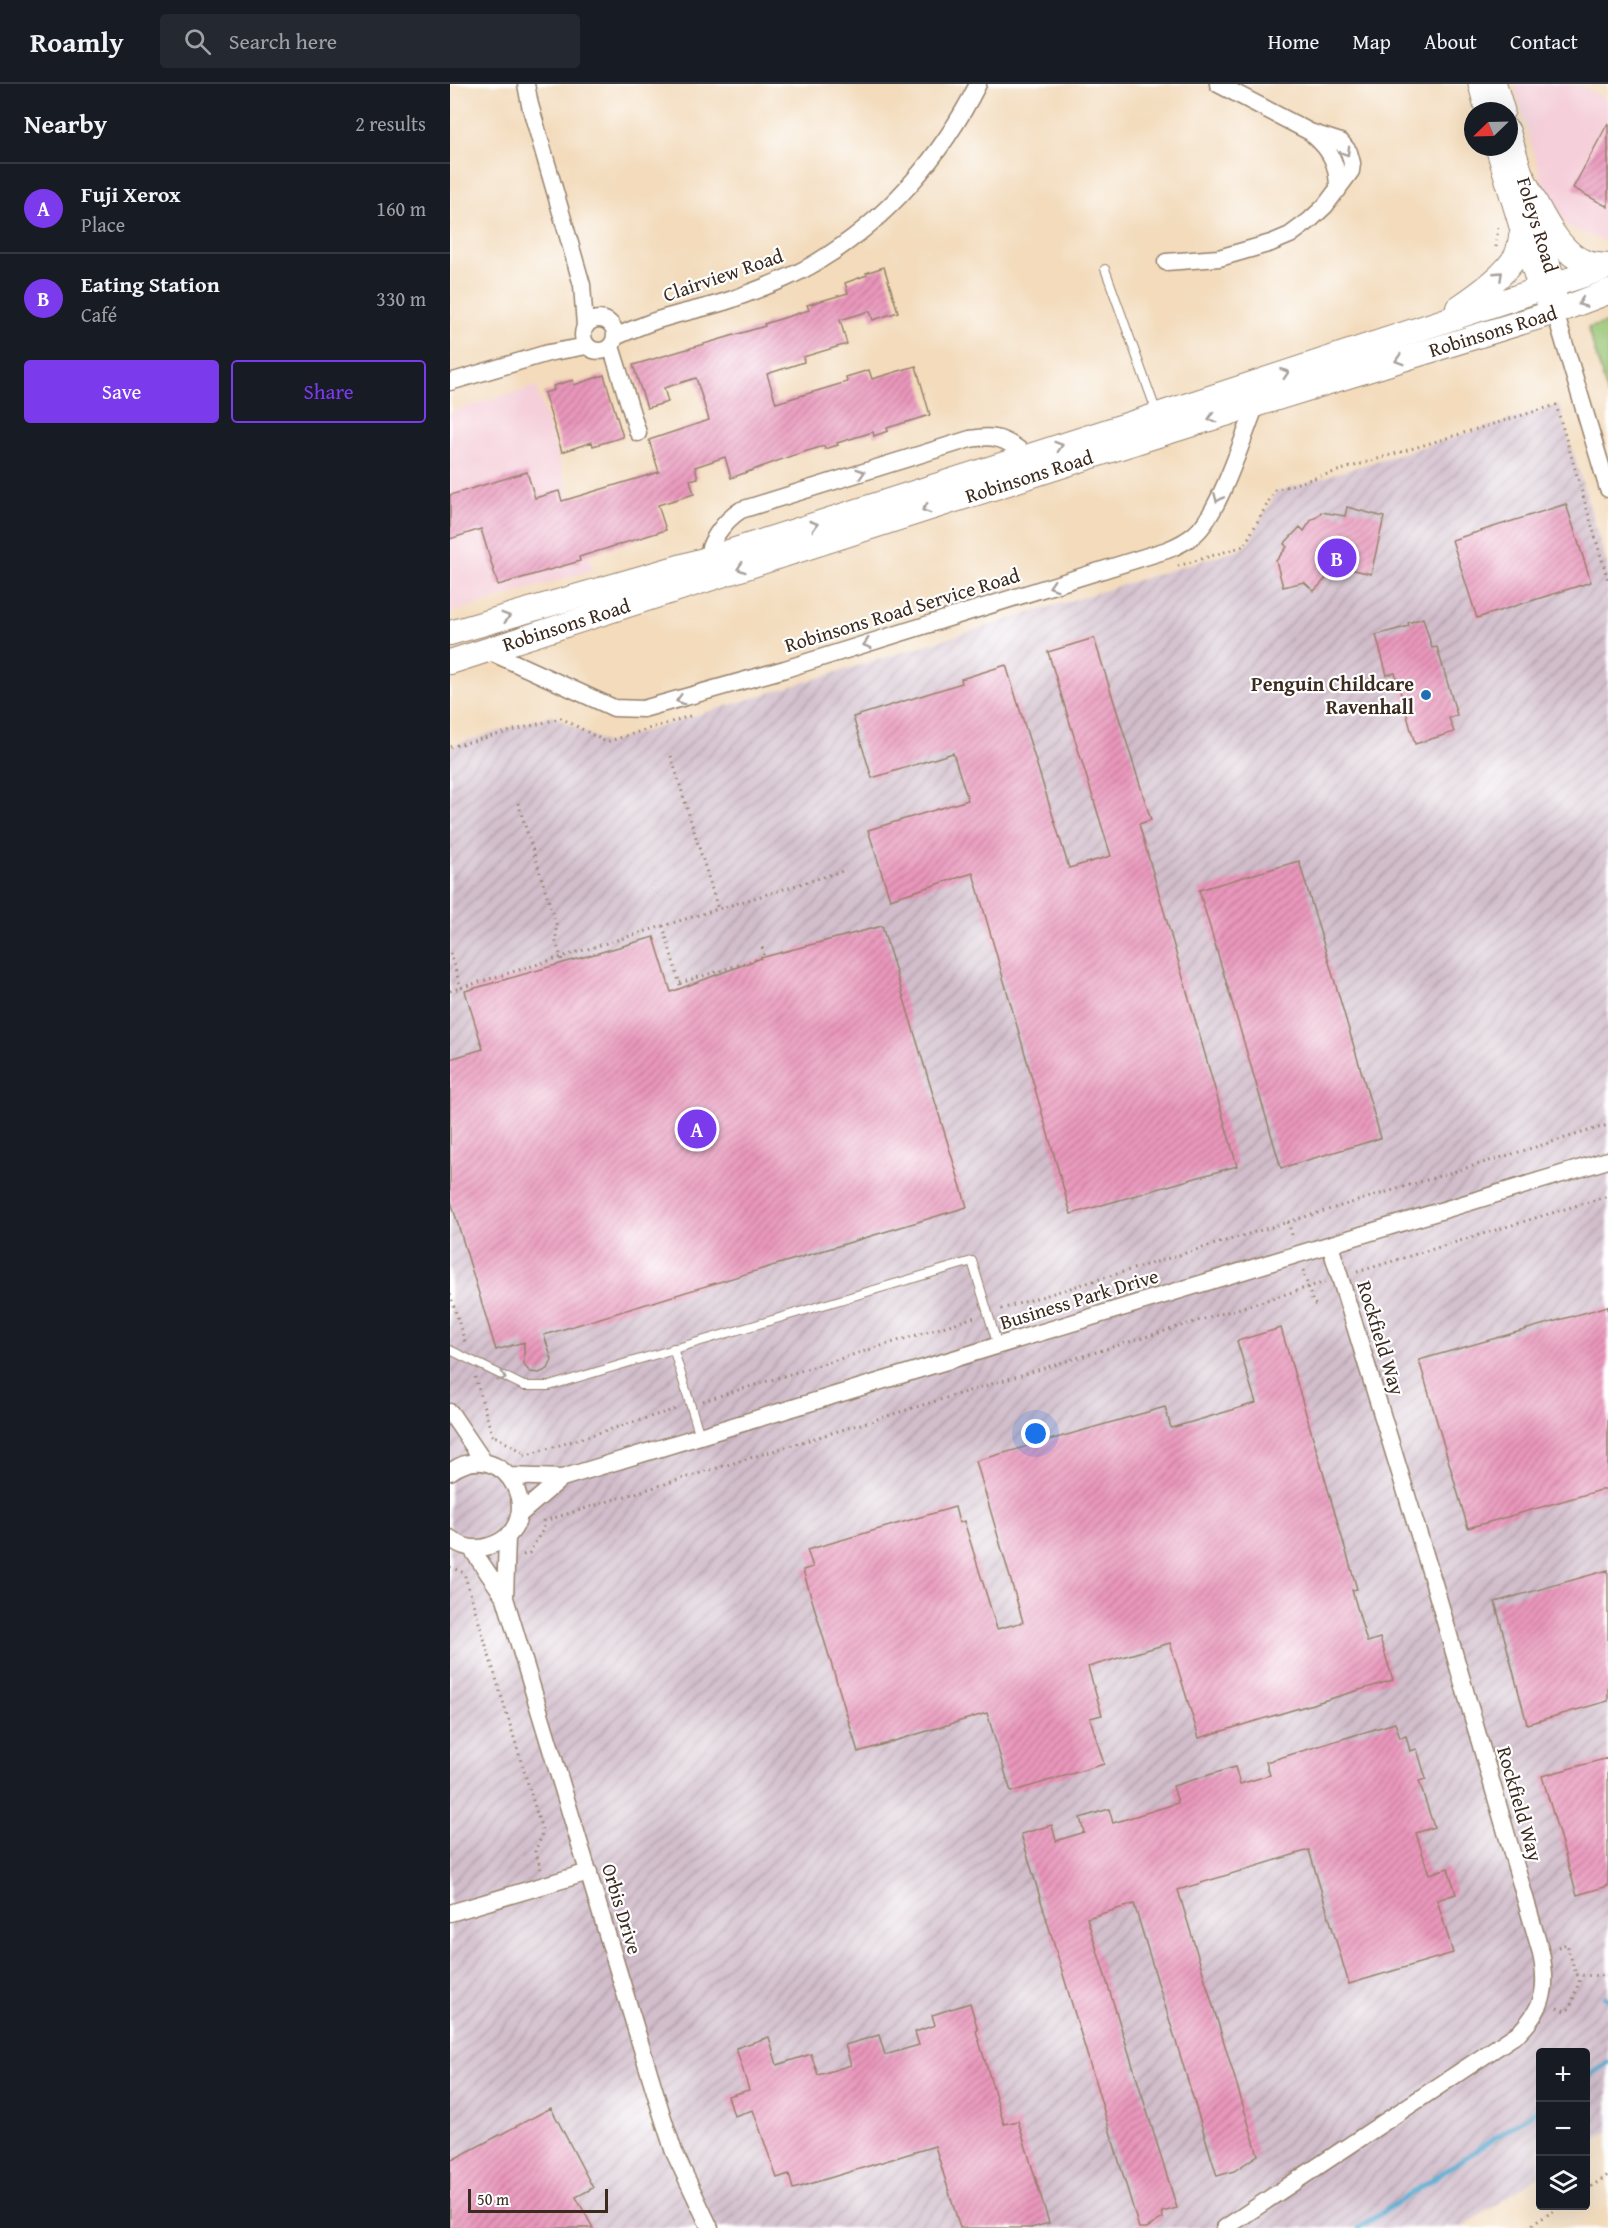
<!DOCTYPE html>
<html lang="en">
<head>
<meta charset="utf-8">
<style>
  :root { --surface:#171b24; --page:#242831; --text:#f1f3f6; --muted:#9ea1a6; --line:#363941; --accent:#7c3aed }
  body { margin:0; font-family:"Gentium Book Plus",serif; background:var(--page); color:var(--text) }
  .controls { position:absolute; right:18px; bottom:18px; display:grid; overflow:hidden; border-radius:6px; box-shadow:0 6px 24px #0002 }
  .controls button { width:54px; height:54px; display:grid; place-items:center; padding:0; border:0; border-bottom:2px solid var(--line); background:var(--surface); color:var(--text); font:30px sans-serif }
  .compass { position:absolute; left:1014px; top:18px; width:54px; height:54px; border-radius:50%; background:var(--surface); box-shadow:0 6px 24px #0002; rotate:247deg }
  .scale { position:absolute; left:18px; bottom:15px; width:140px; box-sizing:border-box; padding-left:6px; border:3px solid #3b2a1e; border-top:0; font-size:16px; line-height:21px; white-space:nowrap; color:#3b2a1e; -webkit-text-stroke:4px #fff; paint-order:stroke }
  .you { position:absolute; left:586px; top:1350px; width:21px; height:21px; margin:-15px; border:4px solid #fff; border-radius:50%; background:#1a73e8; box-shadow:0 0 0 9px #1a73e833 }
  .badge { display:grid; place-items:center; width:39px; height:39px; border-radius:50%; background:var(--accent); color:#fff; font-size:20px; font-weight:700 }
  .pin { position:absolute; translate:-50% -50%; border:3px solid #fff; box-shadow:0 2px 6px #0006 }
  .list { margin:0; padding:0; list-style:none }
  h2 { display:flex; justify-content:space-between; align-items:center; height:78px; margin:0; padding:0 24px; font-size:26px }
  h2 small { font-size:20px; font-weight:400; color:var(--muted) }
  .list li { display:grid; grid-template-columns:39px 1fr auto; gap:18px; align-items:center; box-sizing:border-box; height:90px; padding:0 24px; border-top:2px solid var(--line) }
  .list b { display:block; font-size:22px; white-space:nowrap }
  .list p { margin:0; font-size:20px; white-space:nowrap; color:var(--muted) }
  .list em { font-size:20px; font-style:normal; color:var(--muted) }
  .actions { display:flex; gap:12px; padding:18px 24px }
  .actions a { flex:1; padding:14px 0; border:2px solid var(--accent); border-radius:6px; text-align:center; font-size:21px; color:var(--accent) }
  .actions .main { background:var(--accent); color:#fff }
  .icon { flex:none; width:33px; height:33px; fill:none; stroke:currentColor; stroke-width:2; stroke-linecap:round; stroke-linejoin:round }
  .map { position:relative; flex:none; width:1158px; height:2144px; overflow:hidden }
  header { display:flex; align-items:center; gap:36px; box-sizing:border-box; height:84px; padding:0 30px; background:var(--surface); border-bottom:2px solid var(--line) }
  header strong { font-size:28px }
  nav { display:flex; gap:33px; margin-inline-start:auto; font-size:21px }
  .search { width:420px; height:54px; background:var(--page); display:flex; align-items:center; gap:15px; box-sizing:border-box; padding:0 21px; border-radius:6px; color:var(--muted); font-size:22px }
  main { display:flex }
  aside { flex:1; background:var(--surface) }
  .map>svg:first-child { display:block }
</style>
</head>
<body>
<header>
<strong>Roamly</strong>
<div class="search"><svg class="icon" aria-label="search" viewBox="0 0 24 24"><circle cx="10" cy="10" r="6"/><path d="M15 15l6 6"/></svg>Search here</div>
<nav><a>Home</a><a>Map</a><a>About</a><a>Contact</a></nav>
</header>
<main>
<aside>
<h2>Nearby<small>2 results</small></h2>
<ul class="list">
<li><span class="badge">A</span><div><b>Fuji Xerox</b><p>Place</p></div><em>160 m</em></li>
<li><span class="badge">B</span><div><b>Eating Station</b><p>Café</p></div><em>330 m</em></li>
</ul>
<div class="actions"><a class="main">Save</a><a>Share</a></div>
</aside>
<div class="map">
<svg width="1158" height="2144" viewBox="0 0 1158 2144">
  <defs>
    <pattern id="industrial-furrows" width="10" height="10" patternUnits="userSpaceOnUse" patternTransform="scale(1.5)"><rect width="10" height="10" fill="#d1bdcb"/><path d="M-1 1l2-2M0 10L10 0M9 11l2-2" fill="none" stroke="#ab9aa4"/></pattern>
    <pattern id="building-hatch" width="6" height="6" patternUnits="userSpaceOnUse" patternTransform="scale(1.5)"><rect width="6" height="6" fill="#ea97bc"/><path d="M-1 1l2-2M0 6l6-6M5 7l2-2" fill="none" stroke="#bf7b98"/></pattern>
  </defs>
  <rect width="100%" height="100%" fill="#fff"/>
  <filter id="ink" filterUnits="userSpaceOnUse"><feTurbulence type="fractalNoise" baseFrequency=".0167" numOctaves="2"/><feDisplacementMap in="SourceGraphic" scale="12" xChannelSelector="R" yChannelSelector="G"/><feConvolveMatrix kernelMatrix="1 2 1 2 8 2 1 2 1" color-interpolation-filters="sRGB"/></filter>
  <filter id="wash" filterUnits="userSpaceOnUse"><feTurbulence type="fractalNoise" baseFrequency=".008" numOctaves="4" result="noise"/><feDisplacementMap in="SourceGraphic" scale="24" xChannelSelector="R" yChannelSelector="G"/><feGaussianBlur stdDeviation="1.35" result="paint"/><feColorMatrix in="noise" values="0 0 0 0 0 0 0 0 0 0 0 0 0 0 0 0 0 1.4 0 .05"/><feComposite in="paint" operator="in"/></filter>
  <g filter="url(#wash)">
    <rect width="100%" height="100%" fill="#f3dbbc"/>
    <!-- built -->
    <path fill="#f5cfd9" d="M1064,0h64l30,17v140h-5l-35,-14 -23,-36z
      M86,302l57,184 -143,43v-201z"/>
    <!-- industrial -->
    <path fill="url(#industrial-furrows)" d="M1109,321l49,163v1563l-22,15v-94h-46v123l-79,53h-1011v-1482l101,-31 55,28 640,-196 30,-55z"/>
    <!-- grass -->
    <path fill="#95c270" stroke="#687647" stroke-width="1.5" d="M1158,238v74l-20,-68z"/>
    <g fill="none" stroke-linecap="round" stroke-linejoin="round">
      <!-- stream -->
      <path stroke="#51a9ce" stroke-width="5" d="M1155,1913l3,2
        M1136,1994l22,-16
        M909,2144l181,-120"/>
    </g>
    <g id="blocks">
      <!-- building -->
      <path fill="url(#building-hatch)" d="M1158,39v84l-35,-19z
        M434,183l14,45 -25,8 -3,-9 -30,9 7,24 -44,13 1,5 -37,12 9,29 71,-21 -1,-5 23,-7 3,9 44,-13 14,49 -43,13 1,3 -14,5 -1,-4 -36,11 1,2 -13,4 -1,-3 -33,10 -60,22 -6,-21 -30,10 3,11 -8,2 4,14 -36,11 8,25 -87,27 1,4 -82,24 -17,-56 -31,10v-44l77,-23 8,26 24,-7 3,10 97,-29 -10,-32 60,-20 -13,-42 -32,10 4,14 -21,6 -14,-43 132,-39 -1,-2 45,-14 -2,-5 41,-12 -3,-10 22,-8 -1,-2z
        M154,291l19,62 -30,9 -1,-4 -30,10 -18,-59 10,-3 -1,-4 20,-6 1,5z
        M1116,420l25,78 -114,36 -25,-78z
        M897,423l37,10 -13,57 -33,-8 -24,25 -10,-9 -21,5 -7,-26 11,-14 -3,-3 16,-17 4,4 8,-12 5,-2 4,-5 24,4z
        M973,534l9,30 5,-1 20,68 -8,3 5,14 -39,12 -20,-71 -8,2 -11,-40 33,-9 -1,-3z
        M644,554l57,182 -12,4 98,342 -166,48 -98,-341 -83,26 -22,-69 100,-30 -15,-47 -81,25 -19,-61 109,-34 -1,-4 45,-14 63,203 42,-12 -63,-204z
        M849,777l82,277 -100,30 -82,-278z
        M432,842l85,281 -423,128 8,25 -4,9 -9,4 -9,-1 -6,-7v-23l-28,8 -46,-152v-139l33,-10 -18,-58 189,-54 17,55 93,-35z
        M1158,1222v182l-140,40 -49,-168z
        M831,1244l76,261 -5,1 15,52 13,-4 13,42 -194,58 -29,-95 -82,24 14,48 -12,3 14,46 -93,28 -24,-79 -129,39 -55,-182 10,-3 -6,-17 148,-43 4,16 5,-2 33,108 26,-7 -47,-161 189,-54 6,21 85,-25 -19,-62z
        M1158,1486v131l-81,23 -32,-122z
        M945,1639l5,15 6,-2 4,15 7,-2 9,30 -7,2 15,46 -18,6 13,41 19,-6 8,26 -19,6 16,53 -104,31 -40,-134 -131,40 80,265 -24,16 -17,5 -83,-272 -47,14 90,290 -15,4 1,6 -16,10h-8l-118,-394 31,-9 4,16 28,-9 -4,-14 29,-9 4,14 65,-20 -5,-17 62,-19 5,17 30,-9 -4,-13z
        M1158,1674v128l-31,9 -35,-119z
        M520,1919l8,27 -2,1 28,93 14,-3 31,102 -18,5h-71l-25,-82 -142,43 -4,-15 -12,4 -24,-68 -19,6 -6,-20 21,-6 -13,-42 33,-11 8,28 34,-11 7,21 33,-10 -6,-20 34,-10 6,20 34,-10 -4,-13 20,-7 -3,-10z
        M101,2024l42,80 -17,9 17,31h-143v-67z"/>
    </g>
  </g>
  <g filter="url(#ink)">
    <use href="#blocks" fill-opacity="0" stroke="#97826d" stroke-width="1.5"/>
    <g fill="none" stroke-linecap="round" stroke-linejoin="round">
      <!-- service casing -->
      <g stroke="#97826d" stroke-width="10">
        <path id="service" d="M655,185l52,144
          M223,1264l27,88
          M0,1266l74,36h25l423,-125 26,85"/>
      </g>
      <!-- minor casing -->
      <g stroke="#97826d" stroke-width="19">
        <path id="minor" d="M76,0l4,21 52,180 3,41
          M863,51c19,16 25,31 25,55
          M716,178l53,-4 52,-15 19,-8 19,-14 16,-15 26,-35 1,-8 -3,-11 -8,-10 -31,-10 -92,-48
          M1105,228l53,177
          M133 251a16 16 0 1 1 32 0a16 16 0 1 1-32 0Z
          M165,253c11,-5 23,-10 34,-14 27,-10 56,-14 84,-24 28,-11 58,-21 84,-37 69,-41 125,-106 161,-178
          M161,262l27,87
          M0,298l98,-29 39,-7
          M258,481c-4,-19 17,-45 33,-55l229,-71c8,-1 17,-3 25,-1 12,2 30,14 36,24
          M36,566l128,58 29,1 142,-40 382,-119c10,-4 20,-9 28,-16 24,-20 48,-97 61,-129
          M0,1328l34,50
          M0,1388c58,-41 102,55 39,74 -14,5 -28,1 -39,-8
          M59,1392l53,2 1046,-318
          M70,1430l42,-36
          M21,1464l34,50 157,517 12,37 36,76
          M55,1514l2,-61
          M0,1829l139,-41
          M775,2144l295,-196c25,-26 28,-45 21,-79l-106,-366 -105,-342"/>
      </g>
      <!-- tertiary casing -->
      <g stroke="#97826d" stroke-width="23">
        <g id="tertiary">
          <path d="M1029,0l7,27"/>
          <path d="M1046,0l8,27"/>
          <path id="s1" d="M1059,46l47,155 -1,27"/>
          <path d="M1046,63l43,143 9,12"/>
        </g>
      </g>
      <!-- secondary casing -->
      <g stroke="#97826d" stroke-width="26">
        <g id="secondary">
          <path d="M1072,92c13,25 34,76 63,86 7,3 15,3 23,4"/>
          <path d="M1008,224c18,-12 47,-33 58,-52 3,-6 4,-13 5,-19"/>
          <path d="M0,549l257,-74 451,-144 450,-148"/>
          <path id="s2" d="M0,578l714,-229 391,-121 53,-20"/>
        </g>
      </g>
      <!-- path -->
      <path stroke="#97826d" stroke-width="3" stroke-dasharray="1.5 4.5" stroke-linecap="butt" d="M1046,163l2,-23
        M728,482l66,-20 31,-56 281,-85 52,175
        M0,663l111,-29 45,24 84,-26
        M221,672l47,153
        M68,719l38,121v18l7,21
        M213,842l18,62
        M0,869l11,35
        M230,899l84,-26 -2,-11
        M0,907l396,-121
        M838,1138l5,16
        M853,1186l10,33 6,4
        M907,1188l251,-76
        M0,1210l15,48
        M551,1225l607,-184
        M25,1293l18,61 3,-1 27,15 1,4 155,-48
        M253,1317l272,-84
        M94,1437l781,-239
        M73,1471l6,-2 15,-25 -1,-9
        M0,1483l14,6 78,257 -1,8 -6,13 6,18
        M1108,1863l9,-3 9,31 32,1
        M1107,1924l8,3 5,-3 11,-32
        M1136,2106l22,-15
        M1077,2144l34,-22"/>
      <!-- service -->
      <use href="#service" stroke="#fff" stroke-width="8"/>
      <!-- minor -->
      <use href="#minor" stroke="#fff" stroke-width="16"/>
      <!-- tertiary -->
      <use href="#tertiary" stroke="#fff" stroke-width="21"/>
      <!-- secondary -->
      <use href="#secondary" stroke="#fff" stroke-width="24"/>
    </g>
    <!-- one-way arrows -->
    <defs><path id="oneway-chevron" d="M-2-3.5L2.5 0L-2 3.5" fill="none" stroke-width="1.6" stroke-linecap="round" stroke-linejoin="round" transform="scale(1.5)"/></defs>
    <g stroke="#a79f9a">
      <use href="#oneway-chevron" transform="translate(896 68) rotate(60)"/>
      <use href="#oneway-chevron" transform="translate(1049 191) rotate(-43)"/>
      <use href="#oneway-chevron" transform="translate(1132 219) rotate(159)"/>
      <use href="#oneway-chevron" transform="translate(949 276) rotate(163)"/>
      <use href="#oneway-chevron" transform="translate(835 289) rotate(-18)"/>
      <use href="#oneway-chevron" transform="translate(762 334) rotate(163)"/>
      <use href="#oneway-chevron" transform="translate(609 362) rotate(-18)"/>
      <use href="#oneway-chevron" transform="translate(411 389) rotate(-17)"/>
      <use href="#oneway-chevron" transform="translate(768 414) rotate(113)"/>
      <use href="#oneway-chevron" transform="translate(476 425) rotate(162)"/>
      <use href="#oneway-chevron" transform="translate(364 441) rotate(-18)"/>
      <use href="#oneway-chevron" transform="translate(291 484) rotate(162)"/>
      <use href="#oneway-chevron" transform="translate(603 502) rotate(163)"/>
      <use href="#oneway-chevron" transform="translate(56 533) rotate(-16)"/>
      <use href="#oneway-chevron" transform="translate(417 560) rotate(163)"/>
      <use href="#oneway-chevron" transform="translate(230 616) rotate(164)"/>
      <use href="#oneway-chevron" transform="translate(52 1293) rotate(25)"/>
    </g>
  </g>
  <!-- markers -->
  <circle fill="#1f6fb2" stroke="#fff" stroke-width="2" cx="976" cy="611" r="6"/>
  <g text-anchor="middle" stroke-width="4.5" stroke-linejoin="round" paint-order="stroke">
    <!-- street labels -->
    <g font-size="20" fill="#3b2a1e" stroke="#fff">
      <text dy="7" stroke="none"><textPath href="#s1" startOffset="99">Foleys Road</textPath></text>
      <text transform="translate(273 191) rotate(-19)" y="7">Clairview Road</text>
      <text dy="7" stroke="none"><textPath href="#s2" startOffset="1094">Robinsons Road</textPath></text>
      <text dy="7" stroke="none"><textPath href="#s2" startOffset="608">Robinsons Road</textPath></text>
      <text transform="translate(452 526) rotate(-17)" y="7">Robinsons Road Service Road</text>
      <text dy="7" stroke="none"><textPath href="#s2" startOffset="122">Robinsons Road</textPath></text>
      <text transform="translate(629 1215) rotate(-17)" y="7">Business Park Drive</text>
      <text transform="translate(931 1254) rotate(73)" y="7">Rockfield Way</text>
      <text transform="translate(1070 1720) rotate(74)" y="7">Rockfield Way</text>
      <text transform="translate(172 1825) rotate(73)" y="7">Orbis Drive</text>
    </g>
    <!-- poi labels -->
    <g font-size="20" font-weight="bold" fill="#3b2a1e" stroke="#fff" text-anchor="end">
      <text x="964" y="607">Penguin Childcare<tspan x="964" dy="23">Ravenhall</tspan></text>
    </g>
  </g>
</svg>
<div class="controls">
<button>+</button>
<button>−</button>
<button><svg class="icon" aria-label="layers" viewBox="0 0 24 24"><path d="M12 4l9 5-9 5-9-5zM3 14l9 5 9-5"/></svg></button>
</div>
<svg class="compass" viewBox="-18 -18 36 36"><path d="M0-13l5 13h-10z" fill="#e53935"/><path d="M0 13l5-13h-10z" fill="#9ea1a6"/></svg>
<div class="scale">50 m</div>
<div class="you"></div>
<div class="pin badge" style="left:247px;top:1045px">A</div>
<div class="pin badge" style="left:887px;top:474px">B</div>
</div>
</main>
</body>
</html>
